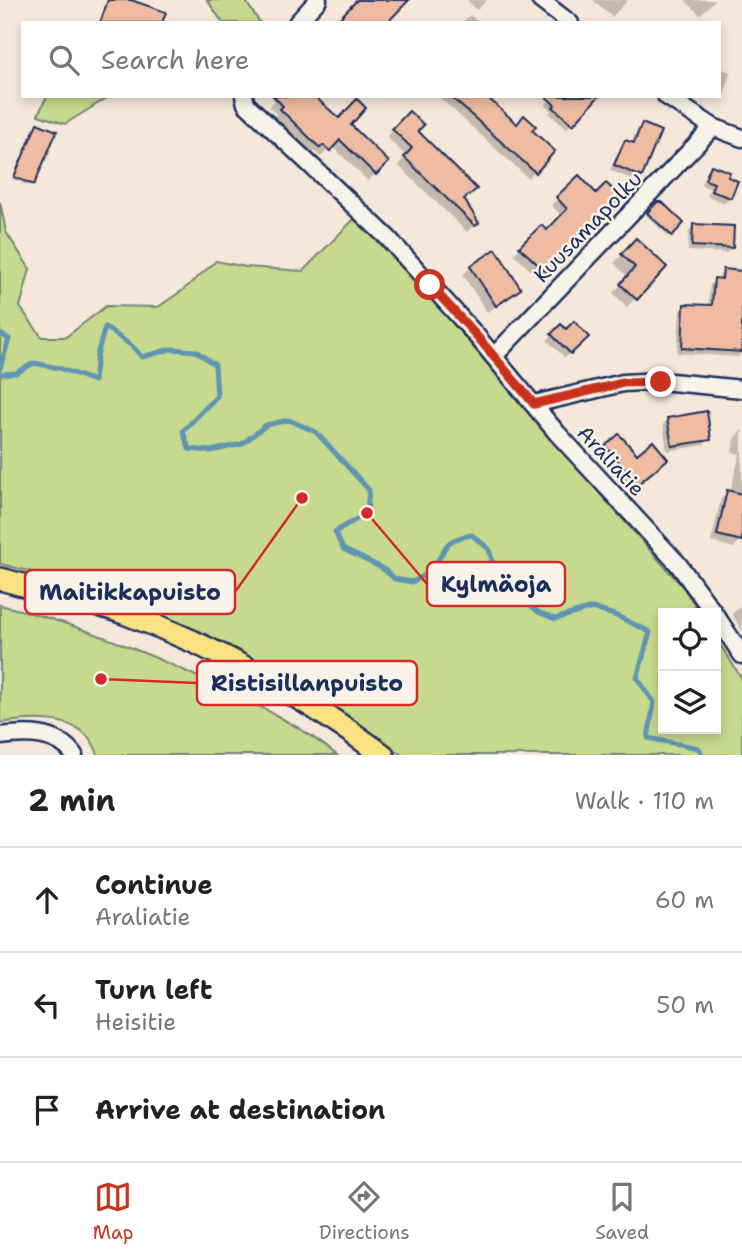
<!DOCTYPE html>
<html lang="en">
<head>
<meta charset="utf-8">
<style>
  :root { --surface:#fff; --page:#f2f2f2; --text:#222; --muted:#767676; --line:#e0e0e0; --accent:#c8321e }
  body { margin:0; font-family:"Shantell Sans",sans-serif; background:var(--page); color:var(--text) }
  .controls { position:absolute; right:21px; bottom:21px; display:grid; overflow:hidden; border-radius:0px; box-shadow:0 4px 10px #0003 }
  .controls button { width:63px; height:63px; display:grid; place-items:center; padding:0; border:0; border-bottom:2px solid var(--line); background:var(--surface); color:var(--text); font:35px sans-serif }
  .stop { position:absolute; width:21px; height:21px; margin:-16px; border:5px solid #c8321e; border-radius:50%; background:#fff }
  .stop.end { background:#c8321e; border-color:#fff; box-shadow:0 2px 7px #0008 }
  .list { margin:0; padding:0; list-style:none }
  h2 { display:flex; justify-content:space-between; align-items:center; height:91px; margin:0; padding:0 28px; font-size:30px }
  h2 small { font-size:23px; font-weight:400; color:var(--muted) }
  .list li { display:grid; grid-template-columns:46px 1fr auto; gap:21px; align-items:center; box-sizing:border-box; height:105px; padding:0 28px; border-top:2px solid var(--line) }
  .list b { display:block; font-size:26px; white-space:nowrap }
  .list p { margin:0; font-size:23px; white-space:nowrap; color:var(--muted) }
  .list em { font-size:23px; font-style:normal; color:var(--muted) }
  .icon { flex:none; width:38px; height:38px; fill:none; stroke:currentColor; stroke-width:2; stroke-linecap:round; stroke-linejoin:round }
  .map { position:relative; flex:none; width:742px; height:755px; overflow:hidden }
  .search { position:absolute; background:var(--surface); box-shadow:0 4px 10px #0003; left:21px; right:21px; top:21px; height:77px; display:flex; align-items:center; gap:18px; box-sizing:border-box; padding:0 24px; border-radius:0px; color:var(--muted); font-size:26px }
  .sheet { height:406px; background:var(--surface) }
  nav { display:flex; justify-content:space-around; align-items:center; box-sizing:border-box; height:98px; border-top:2px solid var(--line); background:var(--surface); font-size:19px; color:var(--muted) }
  nav a { display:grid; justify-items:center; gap:4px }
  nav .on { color:var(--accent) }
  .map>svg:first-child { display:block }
</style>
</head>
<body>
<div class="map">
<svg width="742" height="755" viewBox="0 0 742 755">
  <rect width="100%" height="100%" fill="#f5e8da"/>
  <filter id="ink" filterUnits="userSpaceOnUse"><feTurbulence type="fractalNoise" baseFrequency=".0143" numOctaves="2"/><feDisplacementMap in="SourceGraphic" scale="14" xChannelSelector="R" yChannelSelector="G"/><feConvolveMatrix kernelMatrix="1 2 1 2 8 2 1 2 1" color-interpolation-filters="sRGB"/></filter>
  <g filter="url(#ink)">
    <!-- green -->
    <path fill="#c7d98d" stroke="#718476" stroke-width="2" d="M207,0h38l15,23h-37z
      M47,96h63l-45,28 -27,-9z
      M0,202l6,30 24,37 -10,38 22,30h24l40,-31 52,1 25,-17 33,-29 30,6 57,4 51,-52 16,13 78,85 98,116 137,154 17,26h-37v116h53v-91l26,41v76h-340l-99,-68 -138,-71 -60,-26 -105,-26z
      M0,605c73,17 144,46 211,78 43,20 89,42 126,72h-239c-12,-42 -65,-37 -98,-32z"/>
    <!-- shadow -->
    <path fill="#0003" d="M467,0h20l-10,10z
      M593,0h35l-16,17z
      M685,0h30l-15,15z
      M470,15l9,8h-17z
      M719,68l11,4 -5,20 -6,5 -2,-1h2z
      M279,96l69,29 38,37 -18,19 -36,-35 -11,11 -7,-6 -2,3 -38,-36 3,-3 -8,-8z
      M438,96h55l-4,5 27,25 14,4 5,41 -7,7z
      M553,96l40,4 -27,29 -17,-16 2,-2 -6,-6z
      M409,114l7,17 61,91 -10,10 -69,-67 8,-9 -19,-19z
      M642,125l-1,51 -6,5 -25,-11 10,-23 5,-5 6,2 6,-14z
      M36,127l-4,57 -2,2 -17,-7z
      M711,167l19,30 -5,6 -18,-7 3,-8 -9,-3 5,-12z
      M579,178v56l2,2 -42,43 -25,-25 27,-27 5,5 16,-16 -11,-11z
      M657,204l25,19 -13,14 -22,-21z
      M694,225l38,23 -6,5 -38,-2 1,-20z
      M637,241l28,26 -38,40 -14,-14 15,-16 -14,-14z
      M471,267l48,22 -8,8 -24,15 -24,-37z
      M724,271l18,2v79l-4,5 -61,-4 3,-42 5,-6 23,2 2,-22 5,-5h3l1,-4z
      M561,326l5,5 20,6 -21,21 -18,-18z
      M668,419l41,20 -5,6 -37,6 -4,-27z
      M742,430v106l-8,12 -23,-6 10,-43 7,-7h2l10,-38 -8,-2 3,-15z
      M619,436l18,21 21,10 -29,24 -31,-35z
      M742,605v26l-10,-17z"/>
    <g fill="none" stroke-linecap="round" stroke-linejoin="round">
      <!-- stream -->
      <path stroke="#5f95b3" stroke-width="5" d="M0,334l9,5 -9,29
        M0,374l16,-1 18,-10 25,5 35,13 3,-26 8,-28 27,19 10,11 29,-8 25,2 19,14 2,31 -34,35 6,18 22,2 31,-7 24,-19 23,-5 27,12 53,58 -2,23 -32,19 8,17 39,19 13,11 17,3c6,-3 15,-7 19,-12 18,-21 8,-30 41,-35l17,14 5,19 29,16v14l15,14 17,7 37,-11 25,8 33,16 -13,46 17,24 -6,36 51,10 3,7"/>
    </g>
    <!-- building -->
    <path fill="#efbca1" stroke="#1b2f5e" stroke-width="2" d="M108,0h23l35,12 -4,11h-62z
      M357,0h52l-22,23h-52z
      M273,96h41l25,22 18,-19 9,9 -15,17 38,37 -13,13 -36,-35 -10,11 -7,-6 -3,3 -40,-39 3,-3z
      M450,96h36l31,28 7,-9 12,11 -4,4 23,21 -19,22z
      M545,96h54l-26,29 -20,-18 2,-2z
      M409,111l15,14 -6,6 59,58 -13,10 15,24 -4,3 -71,-69 8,-9 -20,-19z
      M37,123l20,8 -23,54 -20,-8z
      M642,123l19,8 -19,46 -28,-12 11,-25 9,3z
      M711,165l19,7 -2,5 10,4 -7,17 -20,-7 3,-8 -9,-3z
      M579,175l17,18 10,-10 15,14 -40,37 3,2 -37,37 -28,-26 22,-22 6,5 20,-21 -11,-12z
      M657,202h5l22,21 -12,13 -25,-23z
      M693,224l41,2 -1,22 -41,-2z
      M636,238l31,29 -30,33 -17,-16 15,-17 -14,-13z
      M496,249l25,40 -25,17 -26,-40z
      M723,269l19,2v81l-60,-4 2,-44 28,1 2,-27 8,1z
      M574,321l15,16 -18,17 -20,-20 10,-10 5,5z
      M707,411l4,29 -39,6 -5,-28z
      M619,434l18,20 16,-13 15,18 -30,25 -33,-38z
      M727,490l15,4v47l-25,-6z"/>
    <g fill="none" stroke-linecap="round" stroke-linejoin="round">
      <!-- minor casing -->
      <g stroke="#1b2f5e" stroke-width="21">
        <path id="minor" d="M540,0l30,23
          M297,23l21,-23
          M244,96l2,8 142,134 87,96 82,99 121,131 36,49
          M666,96l47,31 29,11
          M494,356l219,-229
          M534,404l89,-21 38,-2 81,8
          M716,616l26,39
          M0,736c26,-3 57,-5 74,19"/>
      </g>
      <!-- major casing -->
      <g stroke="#1b2f5e" stroke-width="26">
        <path id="major" d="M0,579c41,11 84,20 124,34 93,34 179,83 259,142"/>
      </g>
      <!-- minor -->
      <use href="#minor" stroke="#f7f3e8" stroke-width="16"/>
      <!-- major -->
      <use href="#major" stroke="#fae181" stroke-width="21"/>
    </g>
  </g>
  <g fill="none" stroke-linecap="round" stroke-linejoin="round" filter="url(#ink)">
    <!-- route -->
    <path stroke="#c8321e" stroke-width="9" d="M430,285l45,49 59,70 89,-21 38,-1"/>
  </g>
  <g text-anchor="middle" stroke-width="5" stroke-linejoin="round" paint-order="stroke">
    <!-- street labels -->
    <g font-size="21" fill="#1b2f5e" stroke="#f7f3e8">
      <text transform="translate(588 227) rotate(-46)" y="7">Kuusamapolku</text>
      <text transform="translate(611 461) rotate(47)" y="7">Araliatie</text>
    </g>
  </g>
  <!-- callouts -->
  <path fill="none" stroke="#d62828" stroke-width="2.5" d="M367 513L427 584M302 498L235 592M101 679L197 683"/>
  <g fill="#d62828" stroke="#f7f3e8" stroke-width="2.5">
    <circle cx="367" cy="513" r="7"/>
    <circle cx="302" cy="498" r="7"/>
    <circle cx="101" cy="679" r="7"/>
  </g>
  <g fill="#f7f3e8" stroke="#d62828" stroke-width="2.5">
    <rect x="427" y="562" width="138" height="44" rx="7"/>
    <rect x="25" y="570" width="210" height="44" rx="7"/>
    <rect x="197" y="661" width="220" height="44" rx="7"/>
  </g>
  <g font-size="23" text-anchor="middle" font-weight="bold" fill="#1b2f5e">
    <text x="496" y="592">Kylmäoja</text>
    <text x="130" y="600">Maitikkapuisto</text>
    <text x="307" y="691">Ristisillanpuisto</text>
  </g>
</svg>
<div class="controls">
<button><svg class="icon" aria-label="locate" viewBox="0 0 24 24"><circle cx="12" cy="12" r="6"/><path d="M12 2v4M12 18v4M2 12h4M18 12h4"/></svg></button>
<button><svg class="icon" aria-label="layers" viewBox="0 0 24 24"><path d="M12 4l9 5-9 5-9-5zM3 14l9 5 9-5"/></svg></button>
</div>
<div class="stop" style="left:430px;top:285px"></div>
<div class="stop end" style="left:661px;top:382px"></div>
<div class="search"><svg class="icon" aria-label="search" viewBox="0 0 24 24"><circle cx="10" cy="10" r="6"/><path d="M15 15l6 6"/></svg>Search here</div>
</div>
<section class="sheet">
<h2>2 min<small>Walk · 110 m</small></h2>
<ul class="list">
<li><svg class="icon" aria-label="ahead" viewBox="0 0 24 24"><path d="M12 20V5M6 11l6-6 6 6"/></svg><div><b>Continue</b><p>Araliatie</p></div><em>60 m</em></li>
<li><svg class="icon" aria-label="left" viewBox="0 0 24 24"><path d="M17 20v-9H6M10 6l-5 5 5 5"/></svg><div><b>Turn left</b><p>Heisitie</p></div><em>50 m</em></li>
<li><svg class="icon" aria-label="arrive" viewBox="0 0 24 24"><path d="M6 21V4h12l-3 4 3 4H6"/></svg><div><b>Arrive at destination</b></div></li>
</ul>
</section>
<nav>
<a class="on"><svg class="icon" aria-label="map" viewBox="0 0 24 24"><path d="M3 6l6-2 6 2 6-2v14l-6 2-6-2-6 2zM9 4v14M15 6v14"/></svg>Map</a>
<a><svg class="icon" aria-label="directions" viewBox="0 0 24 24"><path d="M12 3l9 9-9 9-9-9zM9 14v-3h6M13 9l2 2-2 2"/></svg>Directions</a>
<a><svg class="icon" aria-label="saved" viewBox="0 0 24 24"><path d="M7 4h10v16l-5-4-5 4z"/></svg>Saved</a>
</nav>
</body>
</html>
